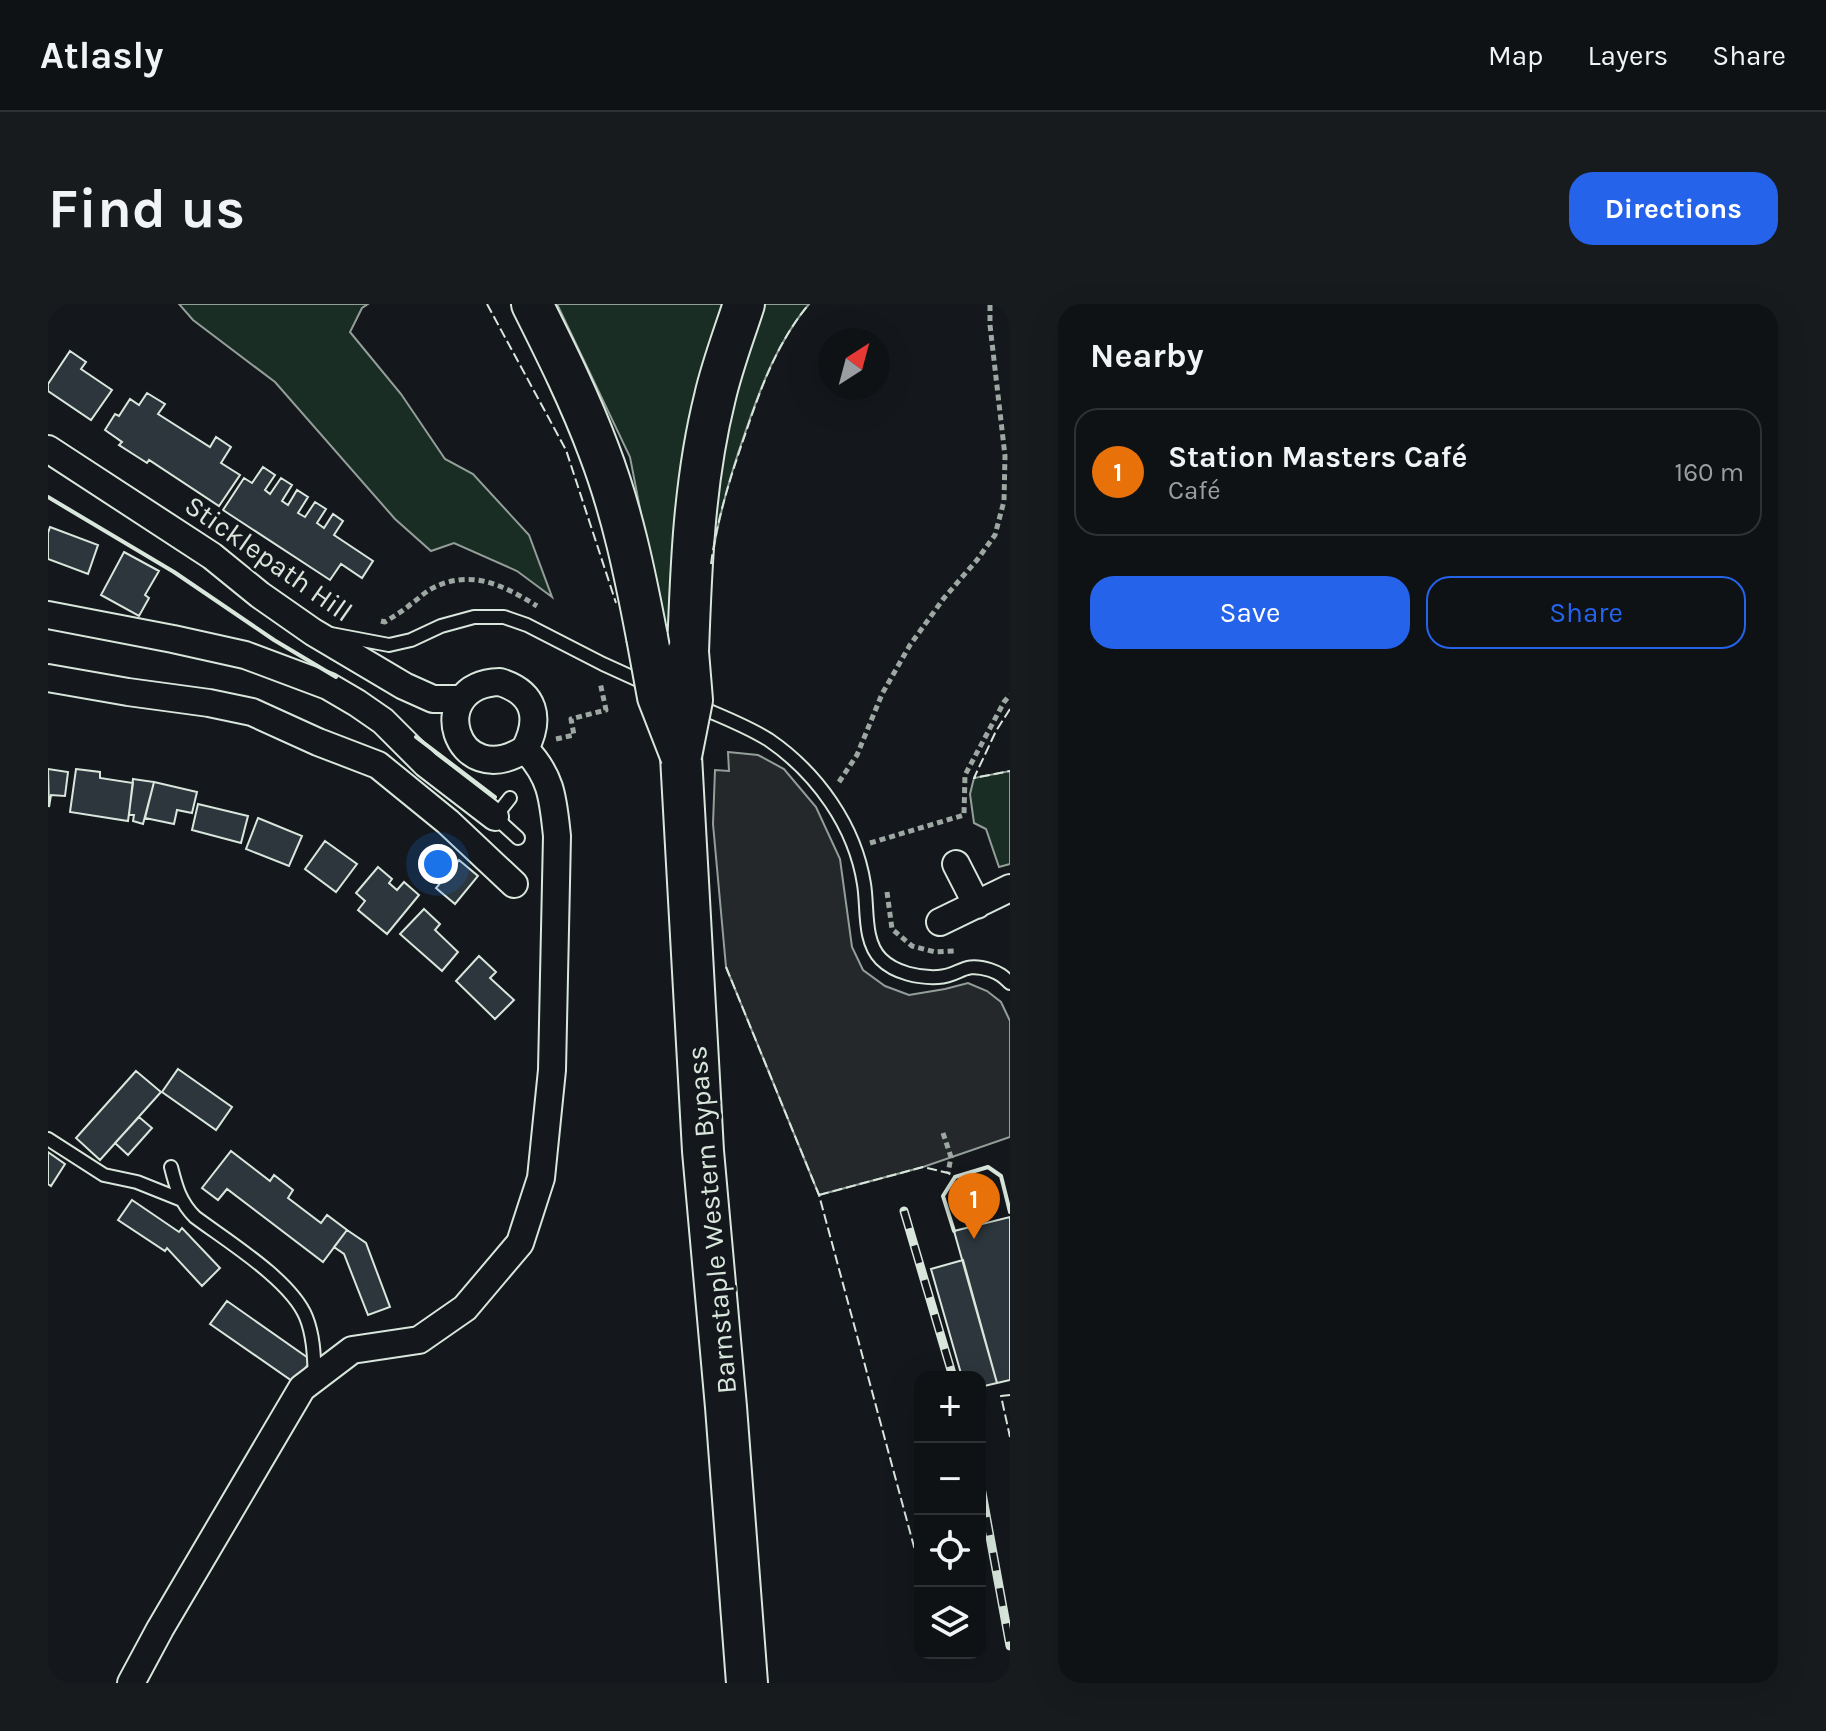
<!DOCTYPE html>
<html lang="en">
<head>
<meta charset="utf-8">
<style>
  :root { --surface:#0f1215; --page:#181b1e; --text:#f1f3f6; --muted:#9b9ea0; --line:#2f3234; --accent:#2563eb }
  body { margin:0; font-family:Karla,sans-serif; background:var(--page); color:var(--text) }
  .controls { position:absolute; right:24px; bottom:24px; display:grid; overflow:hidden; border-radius:16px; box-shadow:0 8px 32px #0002 }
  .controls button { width:72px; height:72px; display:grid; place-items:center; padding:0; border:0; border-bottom:2px solid var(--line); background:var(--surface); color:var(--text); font:40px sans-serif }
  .compass { position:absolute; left:770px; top:24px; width:72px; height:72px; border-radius:50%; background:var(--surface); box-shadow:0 8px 32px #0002; rotate:36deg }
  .you { position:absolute; left:390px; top:560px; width:28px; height:28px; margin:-20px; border:6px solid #fff; border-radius:50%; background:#1a73e8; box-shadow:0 0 0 12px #1a73e833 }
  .badge { display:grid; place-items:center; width:52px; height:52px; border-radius:50%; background:var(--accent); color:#fff; font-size:26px; font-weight:700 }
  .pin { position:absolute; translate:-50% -66px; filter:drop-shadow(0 2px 4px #0008) }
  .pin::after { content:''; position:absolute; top:42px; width:28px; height:24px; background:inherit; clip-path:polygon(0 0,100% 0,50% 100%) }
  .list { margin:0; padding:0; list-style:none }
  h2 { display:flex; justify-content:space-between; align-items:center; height:104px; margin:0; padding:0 32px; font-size:34px }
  h2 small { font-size:26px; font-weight:400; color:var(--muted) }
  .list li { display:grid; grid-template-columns:52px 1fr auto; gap:24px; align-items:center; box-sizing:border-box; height:128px; margin:0 16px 16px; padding:0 16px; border:2px solid var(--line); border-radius:24px }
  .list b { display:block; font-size:30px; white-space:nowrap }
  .list p { margin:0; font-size:26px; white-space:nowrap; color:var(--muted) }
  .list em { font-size:26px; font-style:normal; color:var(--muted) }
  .actions { display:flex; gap:16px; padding:24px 32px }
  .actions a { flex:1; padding:18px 0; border:2px solid var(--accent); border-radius:24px; text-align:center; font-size:28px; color:var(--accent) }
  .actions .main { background:var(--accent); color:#fff }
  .icon { flex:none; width:44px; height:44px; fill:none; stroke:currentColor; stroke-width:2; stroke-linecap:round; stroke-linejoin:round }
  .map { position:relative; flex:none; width:962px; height:1379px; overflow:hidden; border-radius:24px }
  header { display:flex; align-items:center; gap:48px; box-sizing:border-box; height:112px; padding:0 40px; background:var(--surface); border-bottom:2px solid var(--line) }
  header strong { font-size:38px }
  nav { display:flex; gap:44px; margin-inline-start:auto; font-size:28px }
  .intro { display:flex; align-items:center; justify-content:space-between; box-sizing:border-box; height:192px; padding:0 48px }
  h1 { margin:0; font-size:56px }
  .button { padding:20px 36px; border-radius:24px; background:var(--accent); color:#fff; font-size:28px; font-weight:700 }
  main { display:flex; gap:48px; padding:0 48px }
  aside { flex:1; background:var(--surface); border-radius:24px; box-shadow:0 8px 32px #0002 }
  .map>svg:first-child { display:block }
</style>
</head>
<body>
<header>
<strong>Atlasly</strong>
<nav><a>Map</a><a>Layers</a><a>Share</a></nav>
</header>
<div class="intro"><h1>Find us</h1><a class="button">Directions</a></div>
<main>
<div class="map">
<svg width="962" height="1379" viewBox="0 0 962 1379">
  <rect width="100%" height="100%" fill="#14181c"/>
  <!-- green -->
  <path fill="#1a2d24" stroke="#939e99" stroke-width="2" d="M131,0h189l-6,4 -12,24 51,62 44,65 28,15 56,61 23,62 -35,-26 -63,-28 -23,8 -36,-32 -120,-137 -82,-62z
    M509,0h169l-50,346 -10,-7 -36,-186z
    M711,0h50c-31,37 -48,82 -63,126 -16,45 -29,90 -35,137l1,-80z
    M962,467v93l-11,3 -13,-38 -12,-6 -4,-29 4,-16z"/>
  <!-- parking -->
  <path fill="#24282b" stroke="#939e99" stroke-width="2" d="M680,448l30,3 26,14 32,38 24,52 12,88 11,23 22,16 24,9 36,-6 23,-6 19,8 14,11 9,19v116l-87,30 -104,28 -93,-228 -13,-143 2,-54 14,1z"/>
  <!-- building -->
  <path fill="#2c363c" stroke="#d8e6dc" stroke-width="2" d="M22,47l16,11 -5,7 31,21 -21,30 -43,-29v-7z
    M99,89l18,11 -7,10 52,33 6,-10 15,10 -10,16 19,12 -21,31 -70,-46 -2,3 -28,-18 3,-3 -17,-12 10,-16 4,2 11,-17 9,6z
    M215,163l12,8 -10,15 5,4 11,-16 11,7 -10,16 6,4 9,-15 11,7 -10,16 7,4 10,-15 11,7 -9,14 7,5 9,-14 10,7 -9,14 39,26 -11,17 -21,-14 -11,16 -107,-70 21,-32 8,5z
    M2,223l48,18 -10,29 -40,-15v-26z
    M76,248l35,19 -14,24 4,3 -10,18 -38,-21z
    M0,465l20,3 -3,24 -14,-1 -2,12z
    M28,465l24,3v6l33,5 -5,38 -58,-9z
    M85,475l21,3 -11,42 -10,-3 1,-6h-5z
    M106,478l43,10 -5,21 -15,-3 -3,14 -29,-6z
    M150,500l50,12 -7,27 -49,-13z
    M210,514l44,18 -13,30 -43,-17z
    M277,537l32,23 -21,28 -31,-23z
    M411,556l19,16 -23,28 -19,-16z
    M330,563l14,12 -3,4 8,7 7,-8 15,13 -32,39 -29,-24 7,-9 -9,-8z
    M376,605l16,15 -5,6 23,22 -16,19 -42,-37z
    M431,652l17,16 -6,6 24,22 -19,19 -39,-38z
    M130,765l54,38 -16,23 -54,-38z
    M88,767l25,21 -61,68 -24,-22z
    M91,813l13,11 -24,27 -13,-12z
    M183,847l39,30 4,-6 19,15 -5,8 33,25 6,-8 20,15 -24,32 -96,-73 -9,11 -16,-12z
    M0,848l17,12 -14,22 -3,-2z
    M84,896l47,32 3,-4 38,40 -18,18 -35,-38 -2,3 -47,-31z
    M962,913v163l-13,3 -43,-152z
    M299,926l19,13 24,64 -22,8 -24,-61 -10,-7z
    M915,956l34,123 -17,4v-10h-18l-31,-108z
    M179,997l84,59 -16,23 -85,-59z"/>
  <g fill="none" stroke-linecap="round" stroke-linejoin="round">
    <!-- lane casing -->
    <g stroke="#d8e6dc" stroke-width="16">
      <path id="lane" d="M283,330l58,11 22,-5 30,-14 33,-9h30l23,8 76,39 44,20
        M649,402c24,10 50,20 72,34 48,33 86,86 95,144 4,24 -1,57 17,75 14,14 38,19 57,18 23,-1 24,-16 52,-7 9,3 13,6 20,13
        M462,494l-15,19 23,21
        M0,835l56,36 33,7 45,18
        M123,863c5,20 9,35 24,50 32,24 96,63 111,100 8,20 8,41 9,62"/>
    </g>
    <!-- street casing -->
    <g stroke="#d8e6dc" stroke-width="30">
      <path id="street" d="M0,145l164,107 48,39 53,37 91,54 29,13h29
        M0,311l125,24 72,16 83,31 29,17 26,18 43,43 69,53
        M0,374l80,14 81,11 43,9 66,30 60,23 70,57 66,62
        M452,378c35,11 41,36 25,67 -70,45 -102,-65 -25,-67z
        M908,560l21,41
        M892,618l70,-34
        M83,1379l29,-54 142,-241 50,-38 67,-10 46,-32 55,-65 21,-65 11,-108 5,-234c-4,-37 -5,-59 -32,-87"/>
    </g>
    <!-- primary casing -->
    <g stroke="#d8e6dc" stroke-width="44">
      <path id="primary" d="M484,0c24,48 48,96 67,147 23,60 36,123 48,186
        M640,348c3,-85 6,-171 27,-255 7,-31 19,-62 29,-93
        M633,452l22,395 23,256 21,276"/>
    </g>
    <!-- path -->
    <path stroke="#9da8a2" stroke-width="5" stroke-dasharray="6 4" stroke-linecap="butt" d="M333,317l4,1c9,-6 18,-11 26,-18 7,-5 13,-11 20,-15 39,-21 72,-4 106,17
      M508,435l18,-4 -3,-16 35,-9 -6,-28
      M791,478l18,-27 25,-61 28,-49 34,-47 33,-38 18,-25 9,-34 1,-45 -15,-131v-21
      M822,539l94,-28 1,-40 39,-73 6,-7
      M839,588l5,37 20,17 23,6 19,-1
      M895,829l8,24 -3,16"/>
    <!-- lane -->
    <use href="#lane" stroke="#14181c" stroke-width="12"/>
    <!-- street -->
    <use href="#street" stroke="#14181c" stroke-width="26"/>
    <!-- primary -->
    <use href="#primary" stroke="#14181c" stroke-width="40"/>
    <!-- rail casing -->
    <g stroke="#d8e6dc" stroke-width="9">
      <path id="rail" d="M856,907l49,166
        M932,1178l30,164"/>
    </g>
    <!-- rail -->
    <use href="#rail" stroke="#14181c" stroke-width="6" stroke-dasharray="18" stroke-linecap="butt"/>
    <!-- primary-bridge casing -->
    <g stroke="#d8e6dc" stroke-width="44" stroke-linecap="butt">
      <path id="primary-bridge" d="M599,333l11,60 23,59
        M633,452l11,-56 -4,-48"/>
    </g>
    <!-- primary-bridge -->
    <use href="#primary-bridge" stroke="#14181c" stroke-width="40"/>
    <!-- fence -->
    <path stroke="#d8e6dc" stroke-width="2" stroke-dasharray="10 4" stroke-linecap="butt" d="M439,0l79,146 50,153
      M663,260c6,-46 20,-89 35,-132 15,-45 32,-91 63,-128
      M962,405l-14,22 -22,47 36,-7
      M678,663l93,228 101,374
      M771,891l104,-28 25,6 7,4
      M962,1091l-9,1 9,41"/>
    <!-- wall -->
    <path stroke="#d8e6dc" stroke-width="4" d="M0,193l126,75 100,68 62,37
      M368,433l79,60
      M906,927l-11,-35 12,-19 33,-10 13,9 9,36"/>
  </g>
  <g text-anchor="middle" stroke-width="6" stroke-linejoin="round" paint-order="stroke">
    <!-- street labels -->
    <g font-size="28" fill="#d8e6dc" stroke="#14181c">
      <text transform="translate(221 254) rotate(35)" y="10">Sticklepath Hill</text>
      <text transform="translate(663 916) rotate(-95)" y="10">Barnstaple Western Bypass</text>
    </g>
  </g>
</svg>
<div class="controls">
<button>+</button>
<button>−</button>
<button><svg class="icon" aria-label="locate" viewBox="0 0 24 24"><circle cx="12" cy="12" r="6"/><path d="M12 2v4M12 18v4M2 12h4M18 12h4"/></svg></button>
<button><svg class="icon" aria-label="layers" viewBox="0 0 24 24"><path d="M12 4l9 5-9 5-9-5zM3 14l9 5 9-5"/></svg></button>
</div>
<svg class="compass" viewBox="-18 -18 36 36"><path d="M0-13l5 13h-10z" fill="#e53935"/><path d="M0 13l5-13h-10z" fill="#9b9ea0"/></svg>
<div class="you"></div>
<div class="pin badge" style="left:926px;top:935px;background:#e8710a">1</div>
</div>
<aside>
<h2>Nearby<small></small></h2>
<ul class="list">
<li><span class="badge" style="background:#e8710a">1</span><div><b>Station Masters Café</b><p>Café</p></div><em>160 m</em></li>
</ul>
<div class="actions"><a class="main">Save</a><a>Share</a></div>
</aside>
</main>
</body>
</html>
